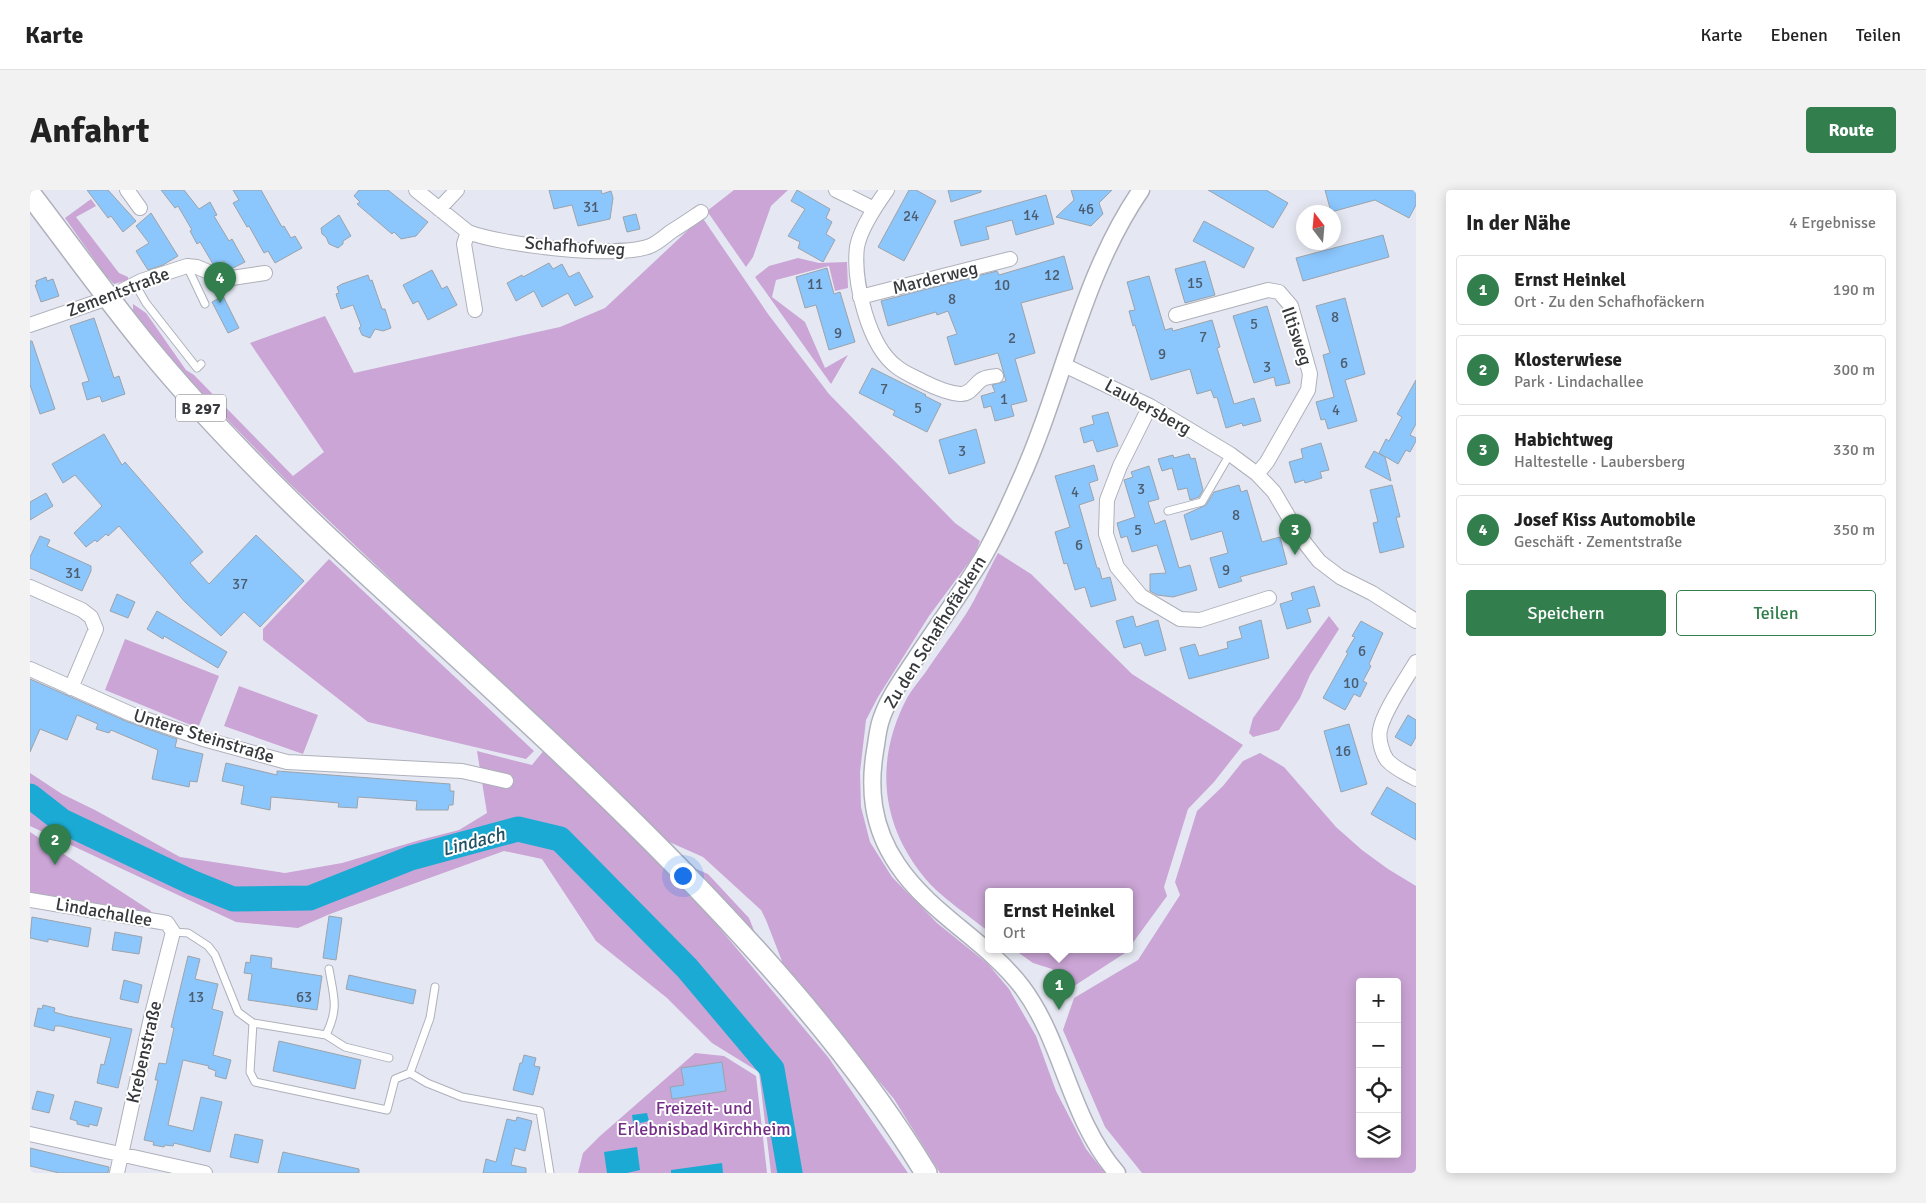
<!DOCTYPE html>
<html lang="de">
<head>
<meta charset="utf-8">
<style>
  :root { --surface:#fff; --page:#f2f2f2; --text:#222; --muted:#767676; --line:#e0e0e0; --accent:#327e4d }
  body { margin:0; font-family:Signika,sans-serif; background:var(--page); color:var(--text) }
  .controls { position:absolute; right:15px; bottom:15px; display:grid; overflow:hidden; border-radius:5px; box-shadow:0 2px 12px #0003 }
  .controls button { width:45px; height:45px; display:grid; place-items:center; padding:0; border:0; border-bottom:1px solid var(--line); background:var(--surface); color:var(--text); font:25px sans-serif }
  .compass { position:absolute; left:1266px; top:15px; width:45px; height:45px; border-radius:50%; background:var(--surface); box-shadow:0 2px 12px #0003; rotate:344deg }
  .you { position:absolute; left:652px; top:685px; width:18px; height:18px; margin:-12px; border:4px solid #fff; border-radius:50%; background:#1a73e8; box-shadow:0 0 0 8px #1a73e833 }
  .badge { display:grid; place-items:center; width:32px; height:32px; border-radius:50%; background:var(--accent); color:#fff; font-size:16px; font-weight:700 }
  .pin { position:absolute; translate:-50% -41px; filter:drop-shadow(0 1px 2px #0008) }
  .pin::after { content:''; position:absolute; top:26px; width:18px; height:15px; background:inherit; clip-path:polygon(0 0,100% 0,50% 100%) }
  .popup { position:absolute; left:955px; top:698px; width:148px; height:65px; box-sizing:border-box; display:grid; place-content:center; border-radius:5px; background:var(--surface); filter:drop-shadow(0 1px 4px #0005); font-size:16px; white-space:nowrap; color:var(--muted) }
  .popup b { font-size:19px; color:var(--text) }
  .popup::after { content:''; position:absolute; left:50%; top:100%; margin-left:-10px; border:10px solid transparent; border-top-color:var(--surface) }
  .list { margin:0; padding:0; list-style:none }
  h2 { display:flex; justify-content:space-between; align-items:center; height:65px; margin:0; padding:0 20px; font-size:21px }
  h2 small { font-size:16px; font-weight:400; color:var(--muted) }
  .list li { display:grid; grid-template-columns:32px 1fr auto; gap:15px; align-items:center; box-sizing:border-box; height:70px; margin:0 10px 10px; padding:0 10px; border:1px solid var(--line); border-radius:5px }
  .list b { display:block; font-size:19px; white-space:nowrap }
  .list p { margin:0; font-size:16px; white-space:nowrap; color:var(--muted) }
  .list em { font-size:16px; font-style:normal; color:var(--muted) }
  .actions { display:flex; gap:10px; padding:15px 20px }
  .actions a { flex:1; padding:11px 0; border:1px solid var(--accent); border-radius:5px; text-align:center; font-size:18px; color:var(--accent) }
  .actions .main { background:var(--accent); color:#fff }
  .icon { flex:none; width:28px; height:28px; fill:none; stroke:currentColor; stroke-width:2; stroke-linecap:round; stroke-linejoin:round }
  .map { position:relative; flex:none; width:1386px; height:983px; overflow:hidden; border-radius:5px }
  header { display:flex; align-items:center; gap:30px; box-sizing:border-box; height:70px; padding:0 25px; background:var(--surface); border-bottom:1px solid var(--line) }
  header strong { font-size:24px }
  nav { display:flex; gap:28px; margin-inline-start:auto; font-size:18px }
  .intro { display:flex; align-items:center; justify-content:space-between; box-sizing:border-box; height:120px; padding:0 30px }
  h1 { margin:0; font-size:35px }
  .button { padding:12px 22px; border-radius:5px; background:var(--accent); color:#fff; font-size:18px; font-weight:700 }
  main { display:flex; gap:30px; padding:0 30px }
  aside { flex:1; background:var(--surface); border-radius:5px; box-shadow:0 2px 12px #0003 }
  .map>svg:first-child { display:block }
</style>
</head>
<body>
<header>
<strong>Karte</strong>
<nav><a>Karte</a><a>Ebenen</a><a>Teilen</a></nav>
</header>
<div class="intro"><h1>Anfahrt</h1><a class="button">Route</a></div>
<main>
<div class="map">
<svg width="1386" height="983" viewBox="0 0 1386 983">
  <rect width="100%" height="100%" fill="#e5e8f2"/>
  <!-- green -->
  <path fill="#caa5d5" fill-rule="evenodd" d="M704,0h54l-17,16 -18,51 -7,10 -39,-56z
    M61,9l5,7 -20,11 43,56 9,4v3l-14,4 -8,-8 -41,-58z
    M672,27l66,97 61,80 126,129 25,18 -5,13 -46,62 -51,81 -12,23 -6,52 1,35 9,35 22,35 45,46 51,41 21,25 27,47 20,55 30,58 19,24h-165l-46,-74 -109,-130 -19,-49 -5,-10 -58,-53 -36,-16 -380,-360 -106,-109 -48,-59v-9l13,9 40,57 8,5 99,101 31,-24 -74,-109 75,-27 29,57 206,-46 45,-19z
    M768,68l21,5 28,-1 1,26 -13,3 -6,-25 -53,14 -4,17 33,25 20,46 23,-13 -17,29 -76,-107 14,-11z
    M968,363l33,21 101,100 111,71 -29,37 -26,27 -24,78 3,9 -38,52v-57h-140v41c-17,-14 -45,-33 -59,-48 -49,-55 -57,-121 -23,-186 5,-9 12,-17 18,-25 13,-20 28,-39 41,-59 12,-19 21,-41 32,-61z
    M299,369l205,192 -8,8 -158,-37 -105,-82v-11z
    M1299,426l10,13 -29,46 -10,23 -21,32 -26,7 -4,-4 4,-15z
    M95,449l94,37 -21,52 -93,-38z
    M209,496l79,29 -15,39 -79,-28z
    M515,559l161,163 122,145 80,116h-137l-12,-101 -47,-29 -45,-45 -71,-57 -54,-82 -38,-8 -174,63 -32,14 -62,-6 -206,-96v-53l32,21 33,16 85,47 105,16 57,-10 78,-23 39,-10 28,-17 -10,-62 55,14z
    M1230,563l24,14 52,60 26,23 26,19 28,17v287h-274l-37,-46 -42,-97 11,-32 64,-38 42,-65 -5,-13 22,-71 26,-25 20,-25zM1330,792h37v172h-37z
    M0,642l121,79v6l-121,-20z
    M664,678l14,6 41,44 8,20z
    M983,759h115l-3,4 -54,35 -19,-19 -19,-6z
    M665,863l29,3 32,20 11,97h-189l5,-20 17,-17z"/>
  <!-- water -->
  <path fill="#1aaad3" d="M617,923l2,8 -9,2v5l-6,1 -2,-14z
    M607,957l3,23 -13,3h-20l-3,-21z
    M692,973l1,10h-52v-3z"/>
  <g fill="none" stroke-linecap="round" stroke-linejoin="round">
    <!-- river -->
    <path stroke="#1aaad3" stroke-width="25" d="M0,606l32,25 129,61 42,17 77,-1 101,-40 107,-29 42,10 127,129 85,101 18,104"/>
  </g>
  <!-- building -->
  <path fill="#8bc6fd" stroke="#9ca3aa" d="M57,0h21l28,31 -13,11 -12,-16 -3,2z
    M131,0h23l15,19 11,-7 7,13 -3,1 15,25 3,-2 13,23 -16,8 -5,-9 -8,5 -3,-2 -13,-22 -3,2 -7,-13 2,-1 -14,-24 -3,2z
    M203,0h28l21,37 2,-1 7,12 4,-2 7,12 -27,15 -7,-12 -4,2 -15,-27 -2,1 -14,-24 6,-3z
    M329,0h29l40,32 -12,14 -15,3 -7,-7 -2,2 -35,-30 3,-2 -6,-6z
    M519,0h52l1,4 9,-3 2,7 -3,21 -32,7 -6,-21 -18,4z
    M767,0l33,19 -4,9 6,4 -6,12 9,6 -12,22 -25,-14 2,-6 -12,-6 17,-27 -14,-8z
    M879,0h7l20,11 -32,60 -26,-14z
    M918,0h33v2l-30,10z
    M1041,0h41l-13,13 4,11 -12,12 -35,-9 18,-17z
    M1178,0h58l22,13 -15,25z
    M1295,0h91v15l-7,13 -34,-18 -44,12z
    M1016,5l8,29 -38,11 -4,-15 -26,7 3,12 -28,7 -7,-25z
    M121,23l27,43 -15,9 -15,5 -12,-19 13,-8 -13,-17z
    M606,24l4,15 -13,3 -4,-15z
    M309,25l12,21 -8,5v3l-5,4 -9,-4 -3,-7 -4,-3 -1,-6z
    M1174,31l50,27 -10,20 -51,-27z
    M1353,45l6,22 -86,24 -7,-23z
    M1034,66l9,33 -52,14 14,50 -20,6 12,42 -16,4 3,11 -19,5 -4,-15 -7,2 -3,-12 14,-4 -3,-7 14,-4 -8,-28 -43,12 -8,-28 10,-3 -9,-23 -11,4 -1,-3 -48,14 -7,-25 116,-30 2,4z
    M1175,71l10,34 -30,8 -10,-34z
    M519,73l4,6 9,-5 7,13 10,-5 14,25 -18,9 -7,-13 -26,14 -8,-16 -18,10 -9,-18 15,-8 1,2z
    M797,78l7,26 6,-2 15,50 -26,8 -13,-45 -11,3 -9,-31z
    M402,80l10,19 5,-3 10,19 -29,15 -10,-19 -5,3 -10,-19z
    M338,85l2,6 2,-1 10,29h3l6,19 -8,3 -8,-2 -5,9 -8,-3 -3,-7 2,-2 -8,-21 -12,4 -5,-15 3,-1 -2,-6 5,-3z
    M1119,86l16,54 7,-2 1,3 39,-11 8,27 -3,1 17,56 20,-6 7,23 -18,5 -1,-3 -16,5 -9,-31 -3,1 -3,-8 -14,4 -7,-25 -39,11 -16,-55 -2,1 -4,-15 6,-1 -8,-28z
    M16,87l1,4 6,-2 6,17 -18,6 -6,-17h2l-1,-4z
    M193,106l16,32 -11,5 -16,-31z
    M1315,108l20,76 -20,6 12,41 -29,8 -3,-10 -4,1 -5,-18 18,-5 -11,-42 7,-2 -14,-47z
    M1237,116l23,77 -14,3 -2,-9 -20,6 -21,-67z
    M64,128l20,60 5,-2 6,18 -23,8 -2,-6 -13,4 -5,-17 7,-2 -19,-55z
    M0,151h2l23,68 -15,5 -10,-29z
    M842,178l54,27 -1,1 16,8 -14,28 -34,-17 2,-4 -36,-18z
    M1386,190v44l-6,11 6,3v3l-6,11 -4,-2 -8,14 -19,-11 7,-14 3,2 13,-24 -5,-3z
    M1078,222l10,34 -21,6 -4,-12 -9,3 -4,-15 14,-4 -2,-8z
    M946,239l9,34 -36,11 -10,-34z
    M74,244l18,31 3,-3 78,90 -13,11 19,21 47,-49 48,46 -44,46 -16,-15 -23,24 -36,-34 -66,-76 -11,10 -2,-2 -9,8 -2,-2 -9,7 -12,-14 28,-27 -27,-31 -12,8 -11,-19z
    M1291,253l8,27 -9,2 2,6 -17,5 -1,-3 -9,3 -6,-21 14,-4 -2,-9z
    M1344,261l11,6 6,24 -26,-14z
    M1159,264l2,5 4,-1 8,32 -4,7 -9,3 -3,-12 -9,2 -6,-22 -10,3 -4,-12 15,-4 1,3z
    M1064,275l4,15 -9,3 5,17 -15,5 18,63h2l3,11 8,-2 6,23 -25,7 -6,-20 -10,3 -8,-27 -3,1 -9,-32 15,-5 -15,-51z
    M1119,276l10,33 -11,3 7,22 10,-4 14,48 11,-3 7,25 -24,7 -16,-2 -7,-4v-17l16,-1 -9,-28 -25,7 -5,-16 -6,2 -4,-15 18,-6 -11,-37 9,-3 -2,-5z
    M1209,295l2,7 6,-2 15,52 18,-5 7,27 -47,13 2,4 -23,7 -9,-30 18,-5 -6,-22 -31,9 -7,-25 22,-10 8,-13z
    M1362,295l8,32h-4l8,30 -24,6 -7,-30 5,-1 -8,-32z
    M16,303l7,13 -23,14v-18z
    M10,346l10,4 -3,6 44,20v5l-9,20 -52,-23v-11z
    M1284,396l6,20 -13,3 4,13 -24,7 -7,-25 13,-4 -2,-7z
    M87,404l18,8 -7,16 -18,-7z
    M127,421l70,41 -9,16 -54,-32 -1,3 -16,-10z
    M1103,426l3,11 22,-7 8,30 -21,6 -4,-13 -17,5 -8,-27z
    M1231,430l8,38 -80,21 -9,-31 15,-4 4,12 29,-8 -1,-6 15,-4 -3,-11z
    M1331,431l22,12 -14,31 2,2 -8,15 4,2 -7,14 -6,-3 -9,16 -22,-12 25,-45 -2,-1 9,-15 -3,-1z
    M0,489l98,43 49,17 -2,8 28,7 -6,28 -7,-1 -1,6 -37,-8 6,-29 -47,-20 -2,3 -13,-4 2,-5 -21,-9 -10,25 -27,-11 -10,23z
    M1378,525l8,5v17l-5,9 -16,-9z
    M1319,534l18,60 -26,8 -17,-61z
    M196,573l51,12v-4l173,13v7h4l-1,14h-4l-1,5h-32l1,-9 -59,-4 -1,11 -19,-1 1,-4 -68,-6 -1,13 -29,-6 3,-18 -22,-5z
    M1357,597l29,17v36l-45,-26z
    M299,726l13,2 -6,42 -13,-2z
    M2,727l59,11 -3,19 -40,-8v3l-18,-4z
    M85,742l27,5 -3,17 -27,-4z
    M221,765l21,3 -1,10 51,8 -5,34 -69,-10 4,-26 -8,-1 2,-11 4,1z
    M158,766l12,3 -5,20 23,5 -6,25 11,3 -10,43 18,5 -5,19 -11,-3 1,-5 -8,-3 1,-2 -26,-6 -15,65 25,6 8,-34 21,5 -12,50 -36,-9 -1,3 -8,-1 -1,2 -11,-2 1,-3 -10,-2 14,-60h-3l4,-17 7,1 8,-36 -3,-1z
    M319,785l67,15 -3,14 -67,-15z
    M94,790l18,5 -4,18 -18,-4z
    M13,815l12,3 -1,4 14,4 64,13 -14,59 -21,-5 4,-19 3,1 7,-27 -51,-12h-5l-1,5 -20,-5 4,-18 4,1z
    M249,851l82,19 -6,29 -82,-18z
    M494,865l12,3 -2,8 6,1 -7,28 -20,-5 7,-27h2z
    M692,872l4,29 -54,8 -2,-12 14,-2 -3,-17z
    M7,901l17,4 -5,18 -17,-4z
    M45,911l27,7 -5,18 -8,-2v3l-12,-3v-3l-7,-2z
    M487,927l15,4 -7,30 -10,-3 -4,17 15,3v5h-43l3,-14 10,3 11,-43 9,2z
    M205,944l28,6 -5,23 -28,-6z
    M0,958l79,19 -1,6h-49l-29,-7z
    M253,962l76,17v4h-81z"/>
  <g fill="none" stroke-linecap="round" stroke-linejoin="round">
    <!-- service casing -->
    <g stroke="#aeb1bb" stroke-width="9">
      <path id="service" d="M157,76l18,38
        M105,94l11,19 51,65 4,-4
        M1138,321l34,-9 28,-48
        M143,742l15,1 20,13 7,9 23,57 15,11 73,12 19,12 44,11
        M223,833l-3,49 5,10 132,28 8,-31 15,-6 17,10 35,14 78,14 10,62
        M296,845c13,-27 8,-37 3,-66
        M380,883l20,-55 5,-31"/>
    </g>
    <!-- minor casing -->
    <g stroke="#aeb1bb" stroke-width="16">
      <path id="minor" d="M97,0l13,18
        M386,0l52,42c33,13 150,27 182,14 8,-3 15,-10 22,-15 10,-6 20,-13 29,-19
        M806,0l38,19
        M857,0c-10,14 -27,40 -30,57 -4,34 11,99 40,120 7,6 18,10 27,15 10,5 24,11 36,12 10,1 14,-9 21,-14 4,-3 10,-3 15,-4
        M409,19l18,-19
        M438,42l-4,12 11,66
        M830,107l150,-38
        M1146,125l92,-25 11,2 12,14 19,68 -2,16 -41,72 -10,12
        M0,135l78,-27 33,-17 46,-15 10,1 28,12 40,-6
        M1034,175l86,41 80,48 27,20 17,18 27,46 18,23 21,16 32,16 44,28
        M1120,216l-30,60 -13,34 -1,34 11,33 24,29 39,23 20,1 69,-22
        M0,397l52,23 9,7 5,12 -25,59
        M1386,472c-10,17 -33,50 -36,68 -2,9 2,23 7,30 8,9 19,13 29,19
        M0,479l101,45 72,25 84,23 175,9 44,10
        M0,710l137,23 6,9 -23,90 -33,151
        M0,944l175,39"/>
    </g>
    <!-- tertiary casing -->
    <g stroke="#aeb1bb" stroke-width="19">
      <path id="tertiary" d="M1087,983c-48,-55 -53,-130 -95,-186 -36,-47 -92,-73 -125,-123 -25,-37 -29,-76 -21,-119 1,-7 2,-15 4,-22 7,-24 23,-45 36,-65 22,-33 45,-65 66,-99 14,-24 26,-51 37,-76 44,-96 62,-206 122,-293"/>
    </g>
    <!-- primary casing -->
    <g stroke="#aeb1bb" stroke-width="24">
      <path id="primary" d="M0,4c39,51 77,104 118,154 46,56 98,110 150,161 45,44 91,85 137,127 106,97 211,194 307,299 68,74 132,152 184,238"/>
    </g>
    <!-- service -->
    <use href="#service" stroke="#fff" stroke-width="7"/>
    <!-- minor -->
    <use href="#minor" stroke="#fff" stroke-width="14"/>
    <!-- tertiary -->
    <use href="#tertiary" stroke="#fff" stroke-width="16"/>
    <!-- primary -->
    <use href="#primary" stroke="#fff" stroke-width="21"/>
  </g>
  <g text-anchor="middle" stroke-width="4" stroke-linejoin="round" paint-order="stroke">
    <!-- number labels -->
    <g font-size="15" fill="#4c5c6c">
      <text x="561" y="22">31</text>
      <text x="1056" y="24">46</text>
      <text x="1001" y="30">14</text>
      <text x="881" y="31">24</text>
      <text x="1022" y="90">12</text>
      <text x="1165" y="98">15</text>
      <text x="785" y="99">11</text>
      <text x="972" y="100">10</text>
      <text x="922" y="114">8</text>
      <text x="1305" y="132">8</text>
      <text x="1224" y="139">5</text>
      <text x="808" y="148">9</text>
      <text x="1173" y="152">7</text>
      <text x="982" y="153">2</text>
      <text x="1132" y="169">9</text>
      <text x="1314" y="178">6</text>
      <text x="1237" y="182">3</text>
      <text x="854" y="204">7</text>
      <text x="974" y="214">1</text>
      <text x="888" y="223">5</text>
      <text x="1306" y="225">4</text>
      <text x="932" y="266">3</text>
      <text x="1111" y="304">3</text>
      <text x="1045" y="307">4</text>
      <text x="1206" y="330">8</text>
      <text x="1108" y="345">5</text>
      <text x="1049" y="360">6</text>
      <text x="1196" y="385">9</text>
      <text x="43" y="388">31</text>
      <text x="210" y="399">37</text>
      <text x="1332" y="466">6</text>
      <text x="1321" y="498">10</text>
      <text x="1313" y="566">16</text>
      <text x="166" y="812">13</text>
      <text x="274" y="812">63</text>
    </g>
    <!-- shield labels -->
    <rect fill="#fff" stroke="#737476" stroke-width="1" x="146" y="204.5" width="50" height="27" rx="4"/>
    <g font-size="16" font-weight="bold" fill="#37393c">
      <text x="171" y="224">B 297</text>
    </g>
    <!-- street labels -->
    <g font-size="18" fill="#37393c" stroke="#fff">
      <text transform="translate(545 56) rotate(4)" y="6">Schafhofweg</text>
      <text transform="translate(905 88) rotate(-14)" y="6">Marderweg</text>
      <text transform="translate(88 102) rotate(-21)" y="6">Zementstraße</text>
      <text transform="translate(1267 146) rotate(71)" y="6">Iltisweg</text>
      <text transform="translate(1118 217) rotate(29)" y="6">Laubersberg</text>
      <text transform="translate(905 442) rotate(-58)" y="6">Zu den Schafhofäckern</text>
      <text transform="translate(174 546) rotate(17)" y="6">Untere Steinstraße</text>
      <text transform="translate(74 722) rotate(10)" y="6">Lindachallee</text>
      <text transform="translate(114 862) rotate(-77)" y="6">Krebenstraße</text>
    </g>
    <!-- park labels -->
    <g font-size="18" fill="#752e88" stroke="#fff">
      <text x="674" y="924">Freizeit- und<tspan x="674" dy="21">Erlebnisbad Kirchheim</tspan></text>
    </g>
    <!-- water labels -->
    <g font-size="19" font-style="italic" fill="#1f5365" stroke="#fff">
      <text transform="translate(443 651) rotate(-15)" y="7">Lindach</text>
    </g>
  </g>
</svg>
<div class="controls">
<button>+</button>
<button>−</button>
<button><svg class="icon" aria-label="locate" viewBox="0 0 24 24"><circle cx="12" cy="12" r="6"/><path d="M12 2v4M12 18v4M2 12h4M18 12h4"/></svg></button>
<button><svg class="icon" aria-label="layers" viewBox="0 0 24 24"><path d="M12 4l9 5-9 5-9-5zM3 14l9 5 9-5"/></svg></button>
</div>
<svg class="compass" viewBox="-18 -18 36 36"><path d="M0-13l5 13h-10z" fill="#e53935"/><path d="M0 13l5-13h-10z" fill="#767676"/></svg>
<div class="you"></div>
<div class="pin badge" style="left:1029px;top:820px">1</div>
<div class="popup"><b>Ernst Heinkel</b>Ort</div>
<div class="pin badge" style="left:25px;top:675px">2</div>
<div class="pin badge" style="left:1265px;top:365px">3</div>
<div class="pin badge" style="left:190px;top:113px">4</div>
</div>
<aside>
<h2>In der Nähe<small>4 Ergebnisse</small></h2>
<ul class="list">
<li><span class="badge">1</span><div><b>Ernst Heinkel</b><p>Ort · Zu den Schafhofäckern</p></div><em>190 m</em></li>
<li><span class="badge">2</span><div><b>Klosterwiese</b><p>Park · Lindachallee</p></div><em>300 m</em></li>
<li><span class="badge">3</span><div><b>Habichtweg</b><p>Haltestelle · Laubersberg</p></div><em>330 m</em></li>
<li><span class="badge">4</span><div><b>Josef Kiss Automobile</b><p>Geschäft · Zementstraße</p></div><em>350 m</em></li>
</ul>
<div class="actions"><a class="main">Speichern</a><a>Teilen</a></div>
</aside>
</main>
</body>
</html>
